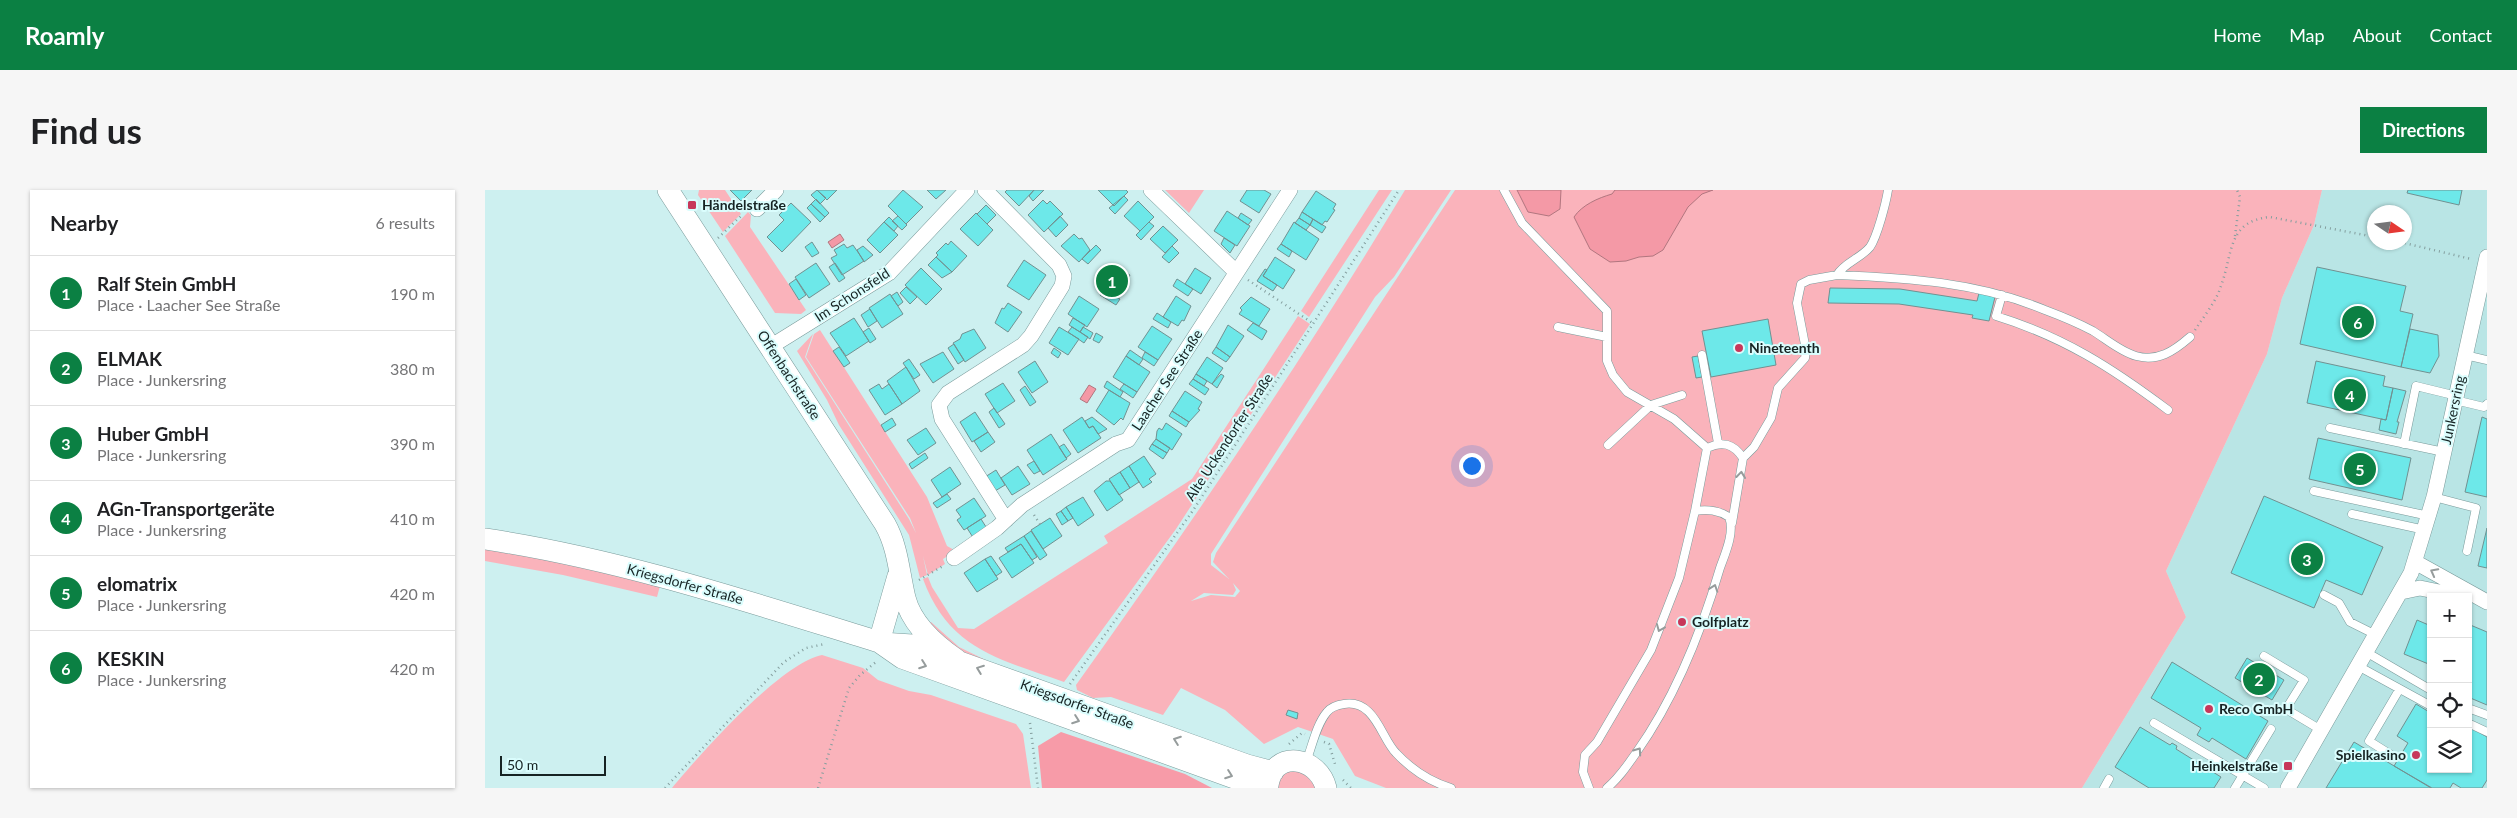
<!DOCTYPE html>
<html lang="en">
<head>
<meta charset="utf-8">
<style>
  :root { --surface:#fff; --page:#f6f6f6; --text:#202124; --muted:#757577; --line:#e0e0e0; --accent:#0b8043 }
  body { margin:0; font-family:Lato,sans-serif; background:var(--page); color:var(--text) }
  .controls { position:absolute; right:15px; bottom:15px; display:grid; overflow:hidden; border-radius:0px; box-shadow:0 1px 4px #0004 }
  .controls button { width:45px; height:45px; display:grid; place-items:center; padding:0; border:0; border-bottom:1px solid var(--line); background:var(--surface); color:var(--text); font:25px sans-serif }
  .compass { position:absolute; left:1882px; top:15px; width:45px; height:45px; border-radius:50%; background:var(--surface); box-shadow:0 1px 4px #0004; rotate:103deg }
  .scale { position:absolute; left:15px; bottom:12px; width:106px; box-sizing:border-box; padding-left:5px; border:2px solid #162323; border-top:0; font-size:14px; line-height:18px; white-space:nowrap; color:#162323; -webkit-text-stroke:4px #dafdfd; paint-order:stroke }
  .you { position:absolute; left:986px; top:275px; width:18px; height:18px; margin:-12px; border:4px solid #fff; border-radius:50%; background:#1a73e8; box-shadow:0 0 0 8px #1a73e833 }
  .badge { display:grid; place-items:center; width:32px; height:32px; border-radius:50%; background:var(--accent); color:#fff; font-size:16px; font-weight:700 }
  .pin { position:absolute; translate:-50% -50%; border:2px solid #fff; box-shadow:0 1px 5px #0006 }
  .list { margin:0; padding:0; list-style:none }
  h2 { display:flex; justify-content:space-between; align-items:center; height:65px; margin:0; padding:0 20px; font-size:21px }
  h2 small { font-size:16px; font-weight:400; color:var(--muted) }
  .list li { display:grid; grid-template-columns:32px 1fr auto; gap:15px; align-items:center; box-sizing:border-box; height:75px; padding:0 20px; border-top:1px solid var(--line) }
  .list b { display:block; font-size:19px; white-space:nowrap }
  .list p { margin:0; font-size:16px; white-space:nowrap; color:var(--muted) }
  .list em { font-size:16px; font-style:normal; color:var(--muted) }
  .icon { flex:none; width:28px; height:28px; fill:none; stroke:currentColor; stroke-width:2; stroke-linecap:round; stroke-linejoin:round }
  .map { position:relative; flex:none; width:2002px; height:598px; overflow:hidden; border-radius:0px }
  header { display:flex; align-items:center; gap:30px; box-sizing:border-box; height:70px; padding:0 25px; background:var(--accent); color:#fff }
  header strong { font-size:24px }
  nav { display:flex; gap:28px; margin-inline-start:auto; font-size:18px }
  .intro { display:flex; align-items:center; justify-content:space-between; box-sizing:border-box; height:120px; padding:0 30px }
  h1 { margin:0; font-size:35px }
  .button { padding:12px 22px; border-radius:0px; background:var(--accent); color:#fff; font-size:18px; font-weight:700 }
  main { display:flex; gap:30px; padding:0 30px }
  aside { flex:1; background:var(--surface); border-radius:0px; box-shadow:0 1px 4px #0004 }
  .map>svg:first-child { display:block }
</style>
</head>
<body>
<header>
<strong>Roamly</strong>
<nav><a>Home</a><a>Map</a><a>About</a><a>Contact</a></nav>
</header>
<div class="intro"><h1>Find us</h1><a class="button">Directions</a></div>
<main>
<aside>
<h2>Nearby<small>6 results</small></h2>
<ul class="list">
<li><span class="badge">1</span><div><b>Ralf Stein GmbH</b><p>Place · Laacher See Straße</p></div><em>190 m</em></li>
<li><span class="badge">2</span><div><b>ELMAK</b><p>Place · Junkersring</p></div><em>380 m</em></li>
<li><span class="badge">3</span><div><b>Huber GmbH</b><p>Place · Junkersring</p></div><em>390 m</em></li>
<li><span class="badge">4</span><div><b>AGn-Transportgeräte</b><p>Place · Junkersring</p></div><em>410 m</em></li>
<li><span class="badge">5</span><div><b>elomatrix</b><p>Place · Junkersring</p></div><em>420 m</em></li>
<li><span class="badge">6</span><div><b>KESKIN</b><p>Place · Junkersring</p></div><em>420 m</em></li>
</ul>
</aside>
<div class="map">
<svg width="2002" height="598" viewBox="0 0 2002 598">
  <rect width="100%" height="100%" fill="#cdf0f0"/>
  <!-- built -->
  <path fill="#b9e5e5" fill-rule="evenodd" d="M1837,0h165v598h-405l104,-171 -20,-46 101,-217 15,-56 32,-73zM1890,22h30v30h-30zM1946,407h37v172h-37z"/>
  <!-- green -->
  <path fill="#fab3bb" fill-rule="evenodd" d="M214,0h26l16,24 -18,18 -25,-37z
    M680,0h39l-15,23z
    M894,0h13l-83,127 -8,-6z
    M920,0h46l-57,87 -19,20 -164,257v11l18,14 -16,-17 3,-9 239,-363h867l-8,35 -32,73 -15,56 -101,217 20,46 -104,171h-696l-31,-12 -22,-37 -35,-12 -34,17 -39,-34 -44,-22 -18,27 -52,-18 -18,1 -16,-8 -1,-5c115,-161 227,-325 329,-495zM748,393l7,8 -5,6 -24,-2 -20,6 13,-8 29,2 3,-5z
    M263,22l3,3 -1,12 56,83 -5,4 -26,-1 -50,-77z
    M813,126l12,8 -134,205 -112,153c-64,-23 -115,-32 -141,-103l5,-2 4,10 26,41 16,1 134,-86 -4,-7 88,-57z
    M335,140l107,167 20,49 9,5 -13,8 2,5 -17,11 -5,-19 4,19 -7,3 -11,-43 -70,-110 -12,-25 -30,-49 16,-17 -8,23 104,162 7,14 -6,-15 -104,-161 8,-23z
    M0,356l176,36 -4,15 -94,-22 -78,-14z
    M446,432l28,25 45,22 -39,-15 -40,-28z
    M337,465l41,13 15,12 31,11 22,4 85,29 7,10 8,54h-359c28,-34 109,-125 150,-133z
    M816,579l16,19h-42c7,-14 11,-17 26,-19z"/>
  <!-- forest -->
  <path fill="#f79ba8" d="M576,542l124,42 27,14h-170l-4,-42z"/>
  <!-- water -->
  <path fill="#f499a6" stroke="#b1767f" d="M1032,0h44l-1,19 -11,7 -21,-4z
    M1130,0h98l-11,4 -14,13 -25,43 -10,6 -14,1 -13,4 -16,1 -20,-13 -16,-32c8,-12 24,-19 38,-23z
    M355,44l4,6 -12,8 -4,-6z
    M604,195l7,4 -9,14 -7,-4z"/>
  <!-- building -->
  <path fill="#6de8e9" stroke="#719191" d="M245,0h22l-11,11z
    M332,0h20l-10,10z
    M332,0l9,8 -6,6 -9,-9z
    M418,0l20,17 -17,17 -18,-18z
    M442,0h19l-10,9z
    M522,0h27l-15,16 -14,-14z
    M549,0h10l-11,11 -4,-5z
    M613,0h28l2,2 -14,14z
    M762,0h17l7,4 -12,19 -19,-12z
    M1923,0h54l-3,15 -52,-12z
    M831,1l20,13 -3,5 2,1 -8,12 -2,-1 -3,4 -20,-13z
    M639,6l4,4 -13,14 -6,-6z
    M331,9l13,14 -4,4 -14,-13z
    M558,10l4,4 3,-3 13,13 -19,18 -16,-17z
    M653,11l16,16 -14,14 -16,-15z
    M306,13l20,19 -29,30 -15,-15 17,-17 -5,-5z
    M326,14l14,13 -5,5 -13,-14z
    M501,15l10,10 -9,9 -10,-10z
    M742,21l23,15 -13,20 -23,-15z
    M817,22l11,7 -3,6 -11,-7z
    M491,23l17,17 -15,16 -18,-17z
    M756,23l11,7 -4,5 -10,-7z
    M413,26l9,9 -5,5 -10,-9z
    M575,26l8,9 -12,12 -8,-9z
    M404,27l9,9 -4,5 -10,-9z
    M814,28l11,7 -4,5 -11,-7z
    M828,29l13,8 -4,6 -12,-8z
    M399,32l14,13 -18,18 -13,-13z
    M664,32l5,4 -13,14 -5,-5z
    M809,32l25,17 -13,21 -25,-16z
    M678,36l15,14 -13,13 -15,-14z
    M589,44l5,5 3,-1 8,12 -11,12 -18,-16z
    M739,48l11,7 -5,8 -9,-9z
    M466,51l16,15 -15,16 -16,-15 2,-2 -2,-2 10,-10 2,2z
    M327,52l7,11 -7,4 -7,-10z
    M359,54l3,4 6,-3 11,16 -22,14 -11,-17 6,-3 -3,-5z
    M796,54l11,7 -3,6 -12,-8z
    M611,55l5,5 -13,14 -6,-5z
    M378,56l10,9 -9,7 -7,-12z
    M687,56l7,7 -10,10 -7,-6z
    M451,67l16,15 -10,6 -14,-13z
    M790,67l20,13 -12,19 -20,-13z
    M539,70l22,15 -17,25 -22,-14z
    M331,73l14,21 -21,14 -14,-21z
    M350,73l10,15 -6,4 -10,-15z
    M625,74l20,11 -14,23 -20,-13z
    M1832,77l89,19 -6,25 13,3 -12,53 -101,-23z
    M436,78l21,21 -16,16 -21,-20z
    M710,78l16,10 -10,16 -16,-10z
    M780,79l2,1 -4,6 14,9 -4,6 -16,-10z
    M311,89l10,16 -7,5 -10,-16z
    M692,89l16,10 -5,7 -15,-10z
    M421,97l11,10 -7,7 -10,-11z
    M1345,98l70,1 77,12 2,-8 16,4 -6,24 -17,-3 1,-3 -74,-11 -71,-1z
    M618,100l17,9 -4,6 -16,-10z
    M412,102l6,10 -5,4 -7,-10z
    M405,104l13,20 -21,14 -13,-20z
    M594,106l20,13 -12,18 -19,-13z
    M691,106l15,10 -7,15 -2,-1 -4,6 -15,-9z
    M766,107l19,12 -11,17 -20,-12 3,-4 -2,-2z
    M523,113l14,9 -14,20 -13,-9 7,-15 2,1z
    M385,119l7,12 -9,6 -7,-12z
    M672,123l14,9 -3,6 -15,-9z
    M369,128l15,23 -23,15 -16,-23z
    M588,128l12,7 -5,7 -11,-7z
    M1283,129l8,46 -65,12 -9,-46z
    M768,133l14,8 -5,9 -15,-10z
    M743,135l16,11 -14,21 -14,-10z
    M667,136l20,13 -14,21 -20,-13z
    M574,137l20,12 -11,16 -19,-12z
    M587,137l16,10 -4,6 -16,-11z
    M598,137l10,6 -3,6 -10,-7z
    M384,138l7,11 -6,4 -7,-11z
    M489,139l12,19 -21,14 -12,-19 7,-4 2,-5z
    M1925,139l28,6 1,21 -9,17 -29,-6z
    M611,143l7,4 -4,6 -6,-3z
    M469,154l10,16 -6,4 -10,-16z
    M354,157l11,16 -6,4 -11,-16z
    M731,157l14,10 -4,5 -14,-9z
    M569,158l7,5 -3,5 -7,-5z
    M645,160l13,9 -4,6 -13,-9z
    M458,162l11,17 -21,14 -13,-19z
    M660,162l13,8 -4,6 -12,-8z
    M641,166l24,16 -13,20 -24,-15z
    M1213,166l4,21 -6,1 -4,-21z
    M722,167l16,11 -11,16 -16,-10z
    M424,169l11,16 -6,4 -11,-16z
    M550,171l13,21 -16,11 -14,-21z
    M1831,171l69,15 -2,10 10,2 -7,32 -79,-17z
    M421,177l14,24 -18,13 -15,-23z
    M711,184l11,7 -3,5 -11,-7z
    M736,184l3,2 -7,12 -5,-4z
    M708,189l16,10 -4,6 -16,-11z
    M622,191l16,11 -3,5 -16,-10z
    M518,193l12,18 -18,12 -12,-19z
    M394,194l3,5 7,-5 13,20 -17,11 -16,-25z
    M639,194l13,8 -4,6 -13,-9z
    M540,196l11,16 -6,4 -10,-16z
    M1908,198l13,3 -9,31h2l-3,12 -17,-4 2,-11 5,1z
    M624,200l21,13 -7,17 -2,-2 -7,7 -18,-14z
    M700,201l17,11 -4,7 2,1 -11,12 -17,-11z
    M509,218l11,16 -6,4 -10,-16z
    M687,221l17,11 -3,5 -17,-11z
    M490,222l13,20 -16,10 -12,-20z
    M597,227l7,11 4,-2 8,12 -23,15 -15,-23z
    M607,227l15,12 -9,5 -5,-8 -4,2 -4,-7z
    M1997,227l5,2v78l-22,-5z
    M407,228l4,7 -11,7 -4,-7z
    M681,233l16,11 -10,16 -16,-11 1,-8 2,-3 3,2z
    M441,238l10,15 -18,12 -11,-15z
    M503,242l7,10 -14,10 -7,-11z
    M566,244l16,25 -24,16 -16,-25z
    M1833,248l93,20 -9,42 -93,-21z
    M671,249l14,9 -3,5 -15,-9z
    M579,254l7,10 -5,4 -7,-11z
    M667,254l15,9 -4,6 -14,-10z
    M440,263l3,5 -16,11 -3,-5z
    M659,266l12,18 -7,5 3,3 -9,6 -14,-22z
    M549,271l6,10 -6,3 -7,-9z
    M533,276l12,18 -18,11 -11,-17z
    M644,276l10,16 -9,6 -10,-16z
    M465,277l11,17 -19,13 -11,-17z
    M511,280l9,15 -10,6 -10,-14z
    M635,282l10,16 -11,7 -10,-16z
    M621,291h4l13,19 -16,11 -13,-20z
    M462,304l4,5 -14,9 -4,-5z
    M1779,306l119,51 -21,48 -36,-15 -12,28 -83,-35z
    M598,307l11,18 -16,11 -12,-19z
    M489,308l12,18 -22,14 -7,-10 4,-3 -5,-7z
    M581,317l7,11 -5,3 -7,-10z
    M576,321l7,10 -6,4 -6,-11z
    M565,328l12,18 -19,13 -12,-19z
    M496,329l7,11 -14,9 -7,-11z
    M2002,338v40l-9,-2z
    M546,341l16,24 -7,5 -16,-24z
    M539,346l13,21 -5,3 -11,-16 -13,8 -3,-4z
    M536,354l13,19 -22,15 -13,-20z
    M506,366l11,16 -6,4 -11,-17z
    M500,369l13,20 -21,13 -13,-19z
    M1932,430l14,6v39l-27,-11z
    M1983,434l19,8v73l-19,-8z
    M1762,468l37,22 -12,20 -37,-22z
    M1687,472l96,59 -22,38 -34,-21 -3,4 -12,-7 4,-7 -50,-30z
    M1931,514l15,9v56h37v-40l2,1 2,-2 15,9v43l-5,8h-21l-8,-5 -3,5h-18l-38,-22 14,-23 -11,-7z
    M803,520l10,3 -1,6 -11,-4z
    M1655,537l30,18 2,-2 5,3 -1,3 45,28 -7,11h-65l-34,-21z
    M1869,552l77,46h-105z"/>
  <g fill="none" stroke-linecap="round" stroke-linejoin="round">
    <!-- lane casing -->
    <g stroke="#7a9b9b" stroke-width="9">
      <path id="lane" d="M1019,0l18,33 85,88v50l6,14 14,17 47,27 33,29
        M1352,85c71,3 141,7 208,35 16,6 33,13 48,21 13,8 28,21 43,25 22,6 38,-5 54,-19
        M1517,105l-6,21c68,21 116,52 172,94
        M1073,137l49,10
        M1217,165l16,88
        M1980,165l22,5
        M1970,210l29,7 3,-3
        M1845,238l114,24
        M1919,254l12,-58 41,10
        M1123,255l43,-40 31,-10
        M1258,268l11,-11 17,-29 7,-30 27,-30 1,-8 -9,-47 4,-19 8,-4 28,-5c8,-13 23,-16 33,-28 7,-10 16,-44 18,-57
        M1829,301l115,25
        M1949,307l42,11 -9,43
        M1210,321l12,-63c15,-7 26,-5 36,10l-11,65
        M1867,324l73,16
        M1839,405l15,8 11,19 26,13
        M1881,462l65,38
        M1779,466l40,24 -18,29 35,21
        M1873,476l73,40
        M1983,518l19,7
        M1669,533l110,65
        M1983,533l19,9
        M1908,566l-24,-15 30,-51
        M821,572c6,-15 10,-37 21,-50 4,-5 10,-7 17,-8 31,-5 37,34 52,49 15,16 35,29 55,35
        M1104,598l-6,-16 2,-17 12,-13 54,-92 28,-72 16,-67c13,-2 23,-1 34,6 6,15 -4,37 -9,51 -19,65 -45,130 -84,185 -9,13 -17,25 -29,35
        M1619,598l5,-9
        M1750,598l36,-59"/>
    </g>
    <!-- street casing -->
    <g stroke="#7a9b9b" stroke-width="16">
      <path id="street" d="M500,0l74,75 5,11 -2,10 -31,50 -8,9 -75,48 -9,12 3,14 64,101
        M666,0l85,82
        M272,19l19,-19
        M285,157l119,-74 78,-83
        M469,368l43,-30 25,-23 94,-61 12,-4 162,-250
        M1930,372l72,40
        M1916,402l19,-4 43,9
        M1803,598l123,-215 23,-76 53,-240"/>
    </g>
    <!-- secondary casing -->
    <g stroke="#7a9b9b" stroke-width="22">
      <path id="secondary" d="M183,0l217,334c13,23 14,49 20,74 7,27 30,47 52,62
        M0,349c135,20 264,63 394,103l23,16 360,130
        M394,452l19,-66
        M396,453l31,2 335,120 26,7
        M783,595c6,-36 50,-29 58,3"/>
    </g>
    <!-- path -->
    <path stroke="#849e9e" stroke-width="2.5" stroke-dasharray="1 4" stroke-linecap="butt" d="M1750,46l5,-39 -3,-7
      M233,48l25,-24
      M1915,52l71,17
      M763,90l66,44
      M1710,140c9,-14 21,-28 26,-44 12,-32 6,-65 49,-69l105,20
      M549,325l6,9
      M434,390l24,-14
      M585,494l124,-175 205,-319
      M545,533l8,65
      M839,552l5,2 6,20
      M804,554l13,-11 3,1
      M858,590l8,8
      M180,598l119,-126 22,-14 19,-4
      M333,598l31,-100 11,-13 16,-13"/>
    <!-- lane -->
    <use href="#lane" stroke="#fff" stroke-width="8"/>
    <!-- street -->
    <use href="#street" stroke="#fff" stroke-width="15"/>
    <!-- secondary -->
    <use href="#secondary" stroke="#fff" stroke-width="21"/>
  </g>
  <!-- one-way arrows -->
  <defs><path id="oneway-chevron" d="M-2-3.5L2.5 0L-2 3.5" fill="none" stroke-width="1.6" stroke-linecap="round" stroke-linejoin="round" transform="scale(1.25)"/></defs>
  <g stroke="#969c9c">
    <use href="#oneway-chevron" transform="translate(1256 285) rotate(-84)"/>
    <use href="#oneway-chevron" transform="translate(1949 382) rotate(-152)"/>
    <use href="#oneway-chevron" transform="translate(1229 398) rotate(-71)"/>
    <use href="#oneway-chevron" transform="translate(1175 438) rotate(112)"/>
    <use href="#oneway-chevron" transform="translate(438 475) rotate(20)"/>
    <use href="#oneway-chevron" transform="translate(495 479) rotate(-159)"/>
    <use href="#oneway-chevron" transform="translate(591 530) rotate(20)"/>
    <use href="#oneway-chevron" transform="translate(692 550) rotate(-160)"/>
    <use href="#oneway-chevron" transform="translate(1153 561) rotate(-55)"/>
    <use href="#oneway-chevron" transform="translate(744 585) rotate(20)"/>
  </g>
  <!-- markers -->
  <g fill="#c7375a" stroke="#dafdfd" stroke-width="2">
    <rect x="202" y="10" width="10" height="10" rx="2.5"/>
    <circle cx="1254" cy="158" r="5"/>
    <circle cx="1197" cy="432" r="5"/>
    <circle cx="1724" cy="519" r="5"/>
    <circle cx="1931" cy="565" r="5"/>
    <rect x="1798" y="571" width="10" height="10" rx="2.5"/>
  </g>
  <g text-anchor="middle" stroke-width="4" stroke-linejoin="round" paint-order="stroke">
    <!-- poi labels -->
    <g font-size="14" font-weight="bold" fill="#162323" stroke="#dafdfd" text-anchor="start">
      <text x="217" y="20">Händelstraße</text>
      <text x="1264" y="163">Nineteenth</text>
      <text x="1207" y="437">Golfplatz</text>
      <text x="1734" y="524">Reco GmbH</text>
      <text x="1921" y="570" text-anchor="end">Spielkasino</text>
      <text x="1793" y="581" text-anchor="end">Heinkelstraße</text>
    </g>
    <!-- street labels -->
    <g font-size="14" fill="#162323" stroke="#dafdfd">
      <text transform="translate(367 105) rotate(-33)" y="5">Im Schonsfeld</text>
      <text transform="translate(304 185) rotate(57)" y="5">Offenbachstraße</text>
      <text transform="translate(682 190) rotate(-57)" y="5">Laacher See Straße</text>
      <text transform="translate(1968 220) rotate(-78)" y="5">Junkersring</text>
      <text transform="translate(744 247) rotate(-57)" y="5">Alte Uckendorfer Straße</text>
      <text transform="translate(200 394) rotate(15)" y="5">Kriegsdorfer Straße</text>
      <text transform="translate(592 514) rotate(20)" y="5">Kriegsdorfer Straße</text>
    </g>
  </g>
</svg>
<div class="controls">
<button>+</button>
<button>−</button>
<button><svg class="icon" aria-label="locate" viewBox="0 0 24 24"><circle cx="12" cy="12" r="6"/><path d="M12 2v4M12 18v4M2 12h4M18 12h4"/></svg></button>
<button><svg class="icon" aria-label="layers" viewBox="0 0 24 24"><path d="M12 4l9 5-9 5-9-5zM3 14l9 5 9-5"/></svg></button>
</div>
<svg class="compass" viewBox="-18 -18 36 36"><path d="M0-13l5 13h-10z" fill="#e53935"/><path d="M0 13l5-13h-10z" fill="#757577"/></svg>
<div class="scale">50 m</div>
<div class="you"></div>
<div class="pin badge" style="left:627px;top:91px">1</div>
<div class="pin badge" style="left:1774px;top:489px">2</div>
<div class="pin badge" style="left:1822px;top:369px">3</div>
<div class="pin badge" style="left:1865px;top:205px">4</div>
<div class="pin badge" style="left:1875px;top:279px">5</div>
<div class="pin badge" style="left:1873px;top:132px">6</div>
</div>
</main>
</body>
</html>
